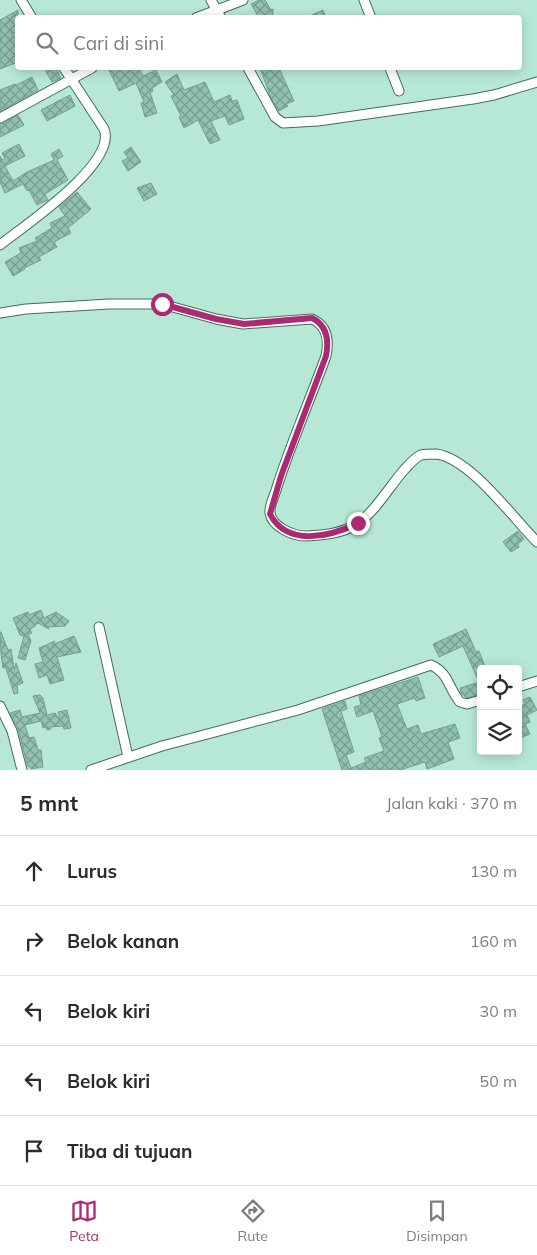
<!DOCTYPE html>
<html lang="id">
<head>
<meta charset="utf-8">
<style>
  :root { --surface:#fff; --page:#f2f2f3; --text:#2b2b33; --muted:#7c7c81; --line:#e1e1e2; --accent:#ac2973 }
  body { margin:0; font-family:Mulish,sans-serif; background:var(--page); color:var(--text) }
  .controls { position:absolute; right:15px; bottom:15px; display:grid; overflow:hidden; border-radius:5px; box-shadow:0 2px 12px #0003 }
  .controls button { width:45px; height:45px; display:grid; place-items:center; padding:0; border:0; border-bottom:1px solid var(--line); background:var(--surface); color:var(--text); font:25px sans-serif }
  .stop { position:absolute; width:15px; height:15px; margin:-11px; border:4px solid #ac2973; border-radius:50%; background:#fff }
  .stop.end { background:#ac2973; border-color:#fff; box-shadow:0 1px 5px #0008 }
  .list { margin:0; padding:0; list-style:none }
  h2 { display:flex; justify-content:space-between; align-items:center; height:65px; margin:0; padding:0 20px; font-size:21px }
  h2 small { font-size:16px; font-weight:400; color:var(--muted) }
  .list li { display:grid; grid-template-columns:32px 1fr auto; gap:15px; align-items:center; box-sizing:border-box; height:70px; padding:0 20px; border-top:1px solid var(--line) }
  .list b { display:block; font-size:19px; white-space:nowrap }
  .list em { font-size:16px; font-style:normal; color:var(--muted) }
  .icon { flex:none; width:28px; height:28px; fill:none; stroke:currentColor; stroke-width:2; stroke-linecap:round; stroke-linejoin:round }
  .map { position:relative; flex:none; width:537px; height:770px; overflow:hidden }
  .search { position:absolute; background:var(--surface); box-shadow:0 2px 12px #0003; left:15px; right:15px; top:15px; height:55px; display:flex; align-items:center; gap:12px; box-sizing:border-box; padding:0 18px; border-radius:5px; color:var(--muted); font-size:19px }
  .sheet { height:415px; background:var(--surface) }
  nav { display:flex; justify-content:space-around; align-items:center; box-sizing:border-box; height:70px; border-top:1px solid var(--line); background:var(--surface); font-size:14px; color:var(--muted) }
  nav a { display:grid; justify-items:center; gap:2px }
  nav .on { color:var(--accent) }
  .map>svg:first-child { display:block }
</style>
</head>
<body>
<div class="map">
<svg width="537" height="770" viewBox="0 0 537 770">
  <defs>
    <pattern id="building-cross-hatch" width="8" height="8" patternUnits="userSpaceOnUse" patternTransform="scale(1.25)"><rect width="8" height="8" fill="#91c1b0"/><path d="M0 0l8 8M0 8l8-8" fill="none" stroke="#769d8f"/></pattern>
  </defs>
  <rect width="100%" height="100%" fill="#b7e8d6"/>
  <!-- building -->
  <path fill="url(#building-cross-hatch)" stroke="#73a191" d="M259,0h6l6,10 2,-1v9h-14l-8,-14z
    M18,10v22l-5,2 5,11v17l-18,7v-49z
    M323,10l3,8h-21z
    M44,68h12l5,10 -9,4z
    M108,68h31l4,8 13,-6 6,12 -10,6 1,3 -3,1 7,21 -12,4 -4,-14 3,-1 -8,-19 -17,8z
    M260,68h14l2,2 3,-2 15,33 -8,3 2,2 -9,5 -8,-13z
    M177,74l7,16 21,-8 9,20 16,-7 2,6 5,-1 7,19 -15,6 -4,-9 -14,5 9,19 -10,4 -12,-24 -14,8 -5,-11 2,-1 -10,-20 3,-1 -9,-13z
    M32,77l6,13 -38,21v-21l15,-6 1,1z
    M70,95l5,11 -28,15 -6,-11z
    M18,115l6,10 -24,12v-13z
    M19,144l6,12 -20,10 8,15 14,-9 27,-12 -3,-6 8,-5 4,7 -6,4 11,20 -23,14 3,6 -11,5 -8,-15 -2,1 -4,-7 -18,9 -5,-11v-26l2,4 3,-2 -3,-5z
    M131,147l10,15 -13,9 -6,-10 6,-3 -4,-6z
    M151,183l6,11 -13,7 -7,-13z
    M77,192l14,17 -23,19 3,5 -17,9 3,5 -18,10 2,3 -17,8 1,1 -12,7 -8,-14 16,-9 -2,-5 18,-7 -2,-3 17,-10 -2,-5 15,-7 -6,-9z
    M518,531l6,8 -6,5 1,3 -8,5 -8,-10z
    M41,610l3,8 12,-6 13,9 -4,5 -17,1 1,2 -11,-6 -8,7 2,3 -4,1 3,7 -6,19 -7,-2 6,-22 -4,-1 -7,-17 15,-6 1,3z
    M466,629l10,23 3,-1 7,18h-5v25l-14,4 -6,-5 -1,-5 19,-6 -16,-36 -24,11 -6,-13z
    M0,632h1l7,18 3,-1 3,20 2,-6 7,20 -6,2 1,8 -4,1 -8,-26h-3l-2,-14z
    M74,636l7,16 -24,5 7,23 -14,4 -3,-9 -8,3 -4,-14 8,-2 -4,-14 16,-7 -3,4z
    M418,677l7,21 -9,3 -1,-3 -18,6 10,25 11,-4 3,9 34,-10 5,14 -12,4 6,17 -27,10 -2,-7 -25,8h-58l-20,-61 23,-8 2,8 -6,2 13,41 -8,3 5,13 15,-6 -2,-4 20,-7 -5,-13 3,-1 -9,-26 -16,6 -3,-10 7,-2 -2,-9z
    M40,695l3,3 4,17 8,-2 5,7 -2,-8 9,-2 4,18 -7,1 -1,-3 -13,1 1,2 -4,1 -1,-3 -3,1 -2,-7 -16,4 4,13 5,-1 4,13h3l2,17 -12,2 -2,-3 -1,1 -10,-38 -8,-16 10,-3 2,7 18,-4 -7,-17z
    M530,697l7,13 -10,5 3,7 -5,2 5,10 -12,5v-32l7,-3 -2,-4z"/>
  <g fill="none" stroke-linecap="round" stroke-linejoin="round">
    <!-- street casing -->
    <g stroke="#416e5f" stroke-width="11">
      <path id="street" d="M21,0l11,18
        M211,0l10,18
        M364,0l7,18
        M196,18l47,-18
        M248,68l27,49 8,6 35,-2 155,-22 21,-4 43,-13
        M390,68l9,23
        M0,118l92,-50
        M0,245c24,-19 118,-82 104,-116l-40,-61
        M0,313l26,-4 83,-5h53l54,15 27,5 69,-5c16,7 17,22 14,37 -16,44 -35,87 -49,131 -2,8 -8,18 -7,26 2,14 23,23 36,23 17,-1 35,-2 51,-12 17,-11 33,-38 47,-54 5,-5 10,-12 17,-15 5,-1 10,-1 15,-1 34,4 77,64 101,88
        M99,627l29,130
        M518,687l19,-6
        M0,706l12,25 10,39
        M91,770l71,-24 136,-36 133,-45c18,8 17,23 29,37l7,2 14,-4"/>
    </g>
    <!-- street -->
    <use href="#street" stroke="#fff" stroke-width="9"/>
  </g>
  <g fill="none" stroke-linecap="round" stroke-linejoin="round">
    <!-- route -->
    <path stroke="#ac2973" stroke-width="6" d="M162,304l54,15 28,5 68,-6c16,8 17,23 14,38l-45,120 -11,38c17,33 60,23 88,9"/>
  </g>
</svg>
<div class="controls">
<button><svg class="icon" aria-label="locate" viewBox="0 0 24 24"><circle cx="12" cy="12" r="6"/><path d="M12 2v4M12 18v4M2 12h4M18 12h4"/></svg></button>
<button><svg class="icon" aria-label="layers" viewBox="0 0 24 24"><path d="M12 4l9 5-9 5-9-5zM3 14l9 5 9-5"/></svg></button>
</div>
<div class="stop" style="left:162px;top:304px"></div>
<div class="stop end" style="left:358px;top:523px"></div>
<div class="search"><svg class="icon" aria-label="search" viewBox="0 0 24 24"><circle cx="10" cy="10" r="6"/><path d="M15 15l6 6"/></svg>Cari di sini</div>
</div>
<section class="sheet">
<h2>5 mnt<small>Jalan kaki · 370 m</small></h2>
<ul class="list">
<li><svg class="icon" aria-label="ahead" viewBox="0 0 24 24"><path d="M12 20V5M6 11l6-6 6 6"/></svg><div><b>Lurus</b></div><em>130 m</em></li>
<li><svg class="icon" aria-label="right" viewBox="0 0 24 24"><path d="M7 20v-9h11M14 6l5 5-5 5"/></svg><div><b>Belok kanan</b></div><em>160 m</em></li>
<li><svg class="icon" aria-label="left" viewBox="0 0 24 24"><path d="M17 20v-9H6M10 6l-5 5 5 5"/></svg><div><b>Belok kiri</b></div><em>30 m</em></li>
<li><svg class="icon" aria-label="left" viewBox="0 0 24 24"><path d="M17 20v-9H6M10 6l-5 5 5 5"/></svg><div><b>Belok kiri</b></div><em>50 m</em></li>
<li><svg class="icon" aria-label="arrive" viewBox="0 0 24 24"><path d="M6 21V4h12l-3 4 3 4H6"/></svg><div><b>Tiba di tujuan</b></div></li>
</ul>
</section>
<nav>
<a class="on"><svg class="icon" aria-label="map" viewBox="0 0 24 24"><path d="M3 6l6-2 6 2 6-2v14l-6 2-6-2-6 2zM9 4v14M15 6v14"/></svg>Peta</a>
<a><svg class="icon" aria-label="directions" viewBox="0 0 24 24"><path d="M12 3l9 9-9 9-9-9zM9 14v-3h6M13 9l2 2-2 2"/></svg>Rute</a>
<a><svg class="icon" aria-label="saved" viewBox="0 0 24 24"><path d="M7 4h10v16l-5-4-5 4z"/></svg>Disimpan</a>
</nav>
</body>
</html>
